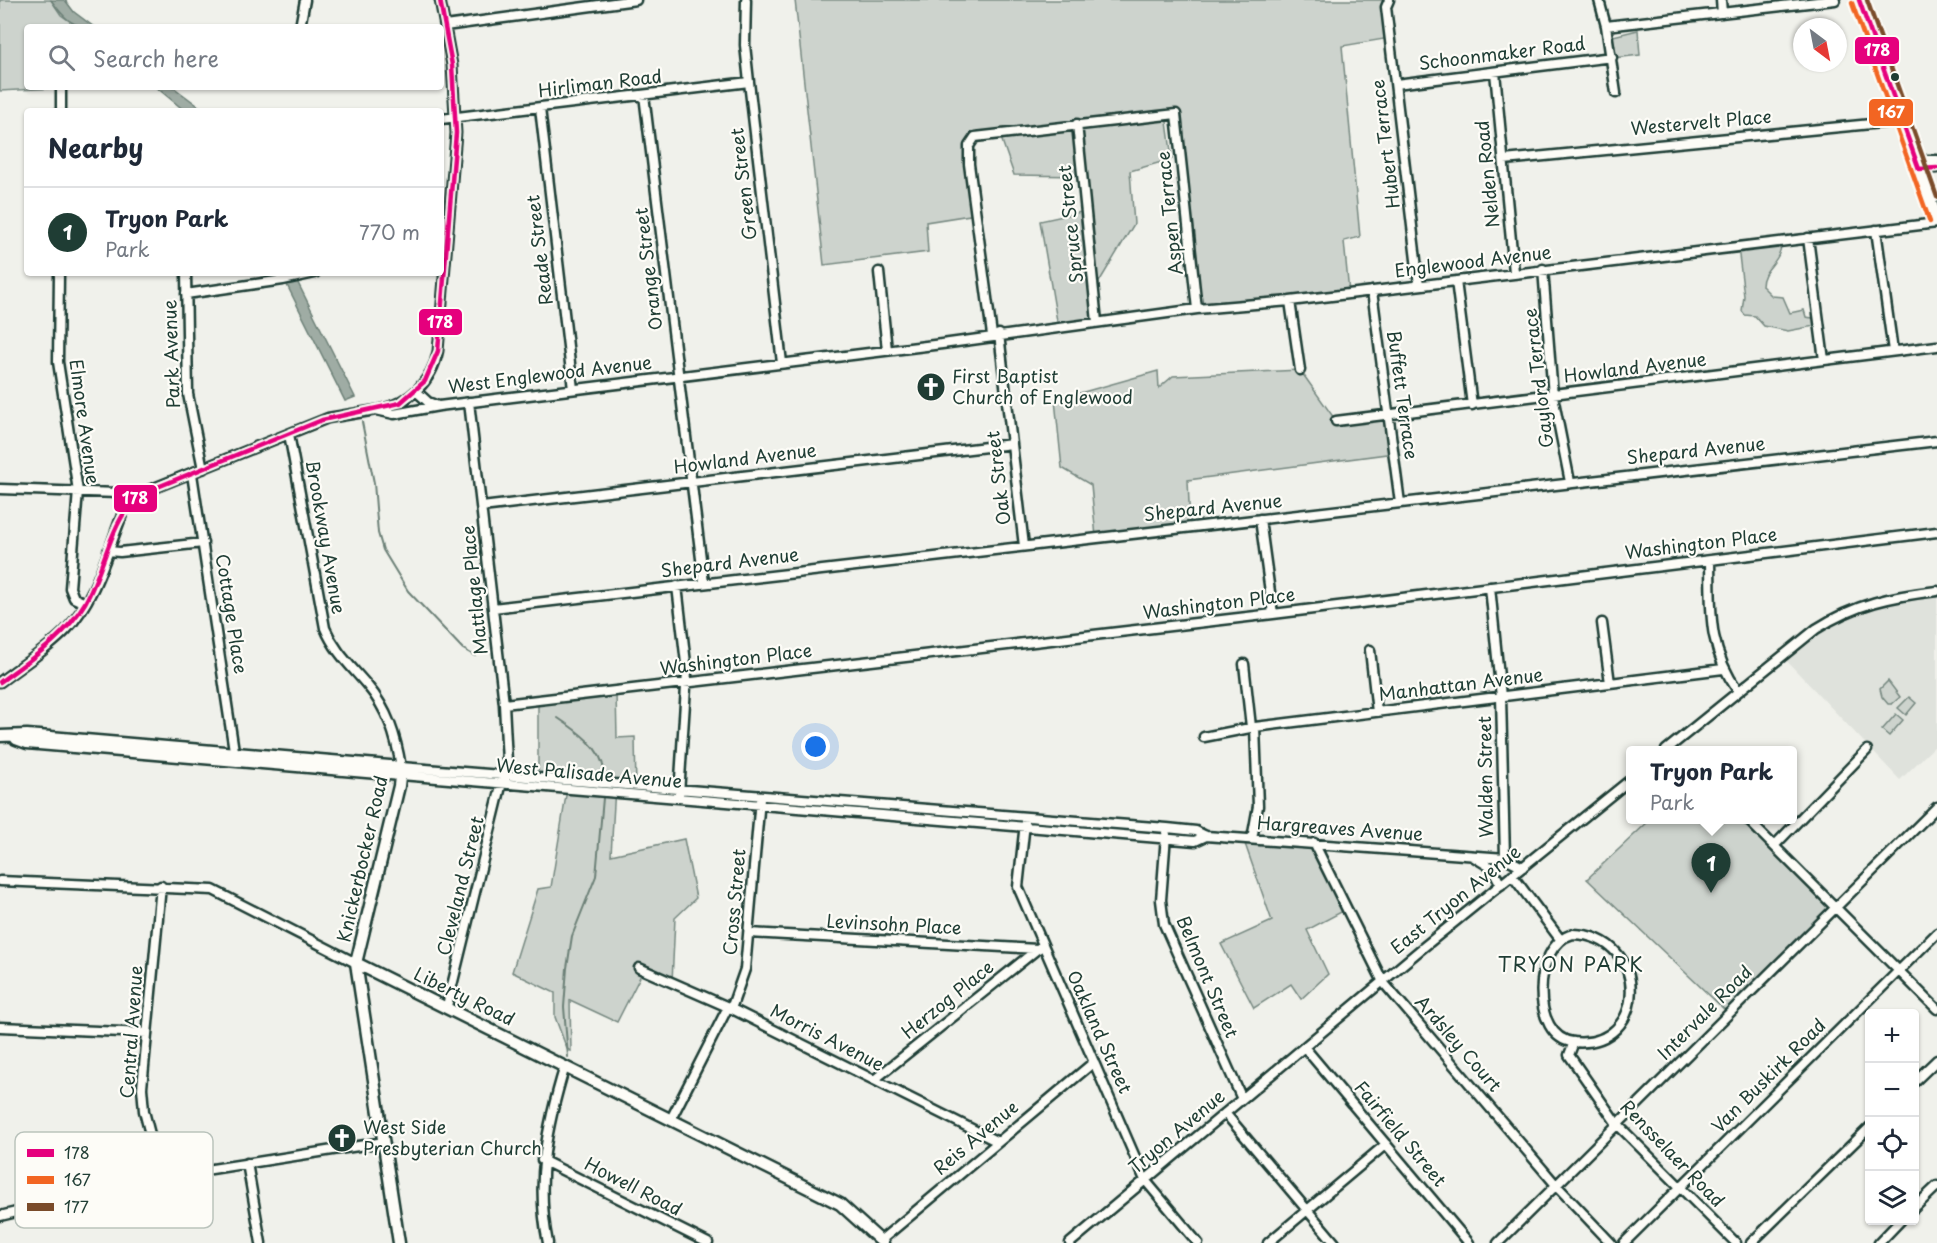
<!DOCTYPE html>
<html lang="en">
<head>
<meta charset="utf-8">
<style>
  :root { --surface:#fff; --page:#f6f6f7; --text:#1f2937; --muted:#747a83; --line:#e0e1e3; --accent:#1f3d34 }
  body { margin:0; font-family:"Playpen Sans",sans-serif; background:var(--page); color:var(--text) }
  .controls { position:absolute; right:18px; bottom:18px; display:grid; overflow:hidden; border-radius:6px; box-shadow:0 2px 4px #0004 }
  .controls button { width:54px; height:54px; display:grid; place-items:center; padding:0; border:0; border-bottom:2px solid var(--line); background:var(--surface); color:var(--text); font:30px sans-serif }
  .compass { position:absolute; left:1793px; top:18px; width:54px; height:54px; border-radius:50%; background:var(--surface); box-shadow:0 2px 4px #0004; rotate:148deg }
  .you { position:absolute; left:816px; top:747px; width:21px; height:21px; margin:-15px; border:4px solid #fff; border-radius:50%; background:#1a73e8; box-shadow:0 0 0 9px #1a73e833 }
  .badge { display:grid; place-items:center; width:39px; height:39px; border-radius:50%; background:var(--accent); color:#fff; font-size:20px; font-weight:700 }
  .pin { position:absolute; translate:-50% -50px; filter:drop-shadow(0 2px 3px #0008) }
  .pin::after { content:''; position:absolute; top:32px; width:21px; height:18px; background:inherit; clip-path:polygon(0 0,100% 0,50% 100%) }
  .popup { position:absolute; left:1626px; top:746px; width:171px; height:78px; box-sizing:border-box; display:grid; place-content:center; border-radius:6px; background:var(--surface); filter:drop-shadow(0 2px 4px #0005); font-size:20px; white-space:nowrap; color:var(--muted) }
  .popup b { font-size:22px; color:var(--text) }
  .popup::after { content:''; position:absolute; left:50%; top:100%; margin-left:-12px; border:12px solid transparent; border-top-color:var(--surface) }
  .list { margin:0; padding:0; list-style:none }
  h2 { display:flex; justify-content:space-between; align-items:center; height:78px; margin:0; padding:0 24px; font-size:26px }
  h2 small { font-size:20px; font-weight:400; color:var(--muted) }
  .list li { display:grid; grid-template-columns:39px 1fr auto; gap:18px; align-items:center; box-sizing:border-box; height:90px; padding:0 24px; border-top:2px solid var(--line) }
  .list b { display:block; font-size:22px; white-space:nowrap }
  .list p { margin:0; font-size:20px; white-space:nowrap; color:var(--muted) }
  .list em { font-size:20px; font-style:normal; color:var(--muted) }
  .icon { flex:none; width:33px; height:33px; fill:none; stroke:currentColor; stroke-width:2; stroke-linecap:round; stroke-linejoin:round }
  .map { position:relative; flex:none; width:1937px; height:1243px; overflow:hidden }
  .search { position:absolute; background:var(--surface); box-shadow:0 2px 4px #0004; left:24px; top:24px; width:420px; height:66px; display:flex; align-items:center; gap:15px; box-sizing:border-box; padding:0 21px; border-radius:6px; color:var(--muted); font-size:22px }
  .panel { position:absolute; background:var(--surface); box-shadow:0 2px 4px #0004; left:24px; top:108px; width:420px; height:168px; border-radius:6px }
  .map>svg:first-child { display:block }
</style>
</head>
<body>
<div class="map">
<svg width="1937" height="1243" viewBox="0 0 1937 1243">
  <rect width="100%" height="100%" fill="#f0f1eb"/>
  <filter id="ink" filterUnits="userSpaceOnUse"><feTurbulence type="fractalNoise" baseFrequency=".0167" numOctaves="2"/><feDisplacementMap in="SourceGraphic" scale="12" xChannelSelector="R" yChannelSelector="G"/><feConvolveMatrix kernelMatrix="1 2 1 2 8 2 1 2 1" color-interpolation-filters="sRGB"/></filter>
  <g filter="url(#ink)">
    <!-- built -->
    <path fill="#dfe2dc" d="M1937,591v153l-37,36 -118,-124 70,-48z"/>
    <!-- green -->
    <path fill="#cdd3cd" stroke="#768880" stroke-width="1.5" d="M0,0h51l10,15 17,12h-51v60h47l-74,4z
      M795,0h590l5,38 -48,8 18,191 -16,4 5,52 -152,16 -21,-195 -9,8 5,37 -42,12 4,53 -35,58 -2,40 -39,5 -18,-106 46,-10 -4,-35 -68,-1 -15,-43 -28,10 5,72 -50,8 2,30 -104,13z
      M1638,30l2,25 -26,3 -1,-22z
      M1781,242c1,21 -19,25 -19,44l10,10 11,1 7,16 14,-3 2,7 13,2 1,6 -32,6 -24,-5 -9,-10 -10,-1 -3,-4 2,-15 -6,-49z
      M1300,370l36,51 53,-8 5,40 -206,27 2,47 -94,10 -5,-52 -29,-17 -7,-68 103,-29 1,17 14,-12z
      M1888,681l12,16 -8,7h-4l-6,-7 -2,-8z
      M616,693l1,45 18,-1 1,52 -21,-2 -4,68 73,-16 12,59 -21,20 -3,64 -28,-13 -27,53 -47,-22 1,51 -4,-2 -12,-32v-24l-43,-21 26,-83 13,-2 17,-104 -30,-2v-78z
      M1909,697l7,6 -10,12 -8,-7z
      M1896,714l7,6 -14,16 -7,-6z
      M1650,820h98l87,87 -107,106 -141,-134z
      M1243,838l71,5 33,66 -40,21 21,44 -27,25 -10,-15 -37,24 -33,-64 51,-23z"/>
    <!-- water -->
    <path fill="#9faca4" stroke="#6c8077" stroke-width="1.5" d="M51,0h14l9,12 20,15c-23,0 -30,-9 -43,-27z
      M156,87h17l32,24h-20z
      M281,273h12l62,124 -10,4z"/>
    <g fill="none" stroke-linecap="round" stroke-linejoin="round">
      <!-- stream -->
      <path stroke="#6c8077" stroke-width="2" d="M362,422l12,61 4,50 5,17 25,41 55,58 12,7
        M558,718c18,12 46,31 46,55
        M568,1057l-4,-50 3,-39 5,-32 24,-60 7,-78"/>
      <!-- minor casing -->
      <g stroke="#1f3d34" stroke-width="13">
        <path id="minor" d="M746,0l-1,45 4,37 33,281
          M1389,0l-3,7 33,278
          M1599,0l7,26 10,67
          M1721,0l1,13
          M445,26l191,-26
          M1606,26l229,-26
          M300,27l5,-27
          M1495,72l19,200
          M1396,84l216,-27
          M644,95l60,488
          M540,108l33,281
          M61,111v-23
          M441,119l308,-37
          M1077,124l20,198
          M1504,160l398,-39
          M1916,160h21
          M1919,169l18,-1
          M1876,230l17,121
          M1808,238l16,122
          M1543,269l10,127 17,86
          M879,272l8,78
          M59,273l-1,89 20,129 -8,97 4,10 11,5
          M186,273l2,121 15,75
          M1456,281l16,124
          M1372,291l28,212
          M186,294l97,-14 32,-7
          M1290,301l10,69
          M999,334l25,212
          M992,335l-23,-171v-18l6,-9 201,-23 21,195
          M416,391l12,11 10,4
          M380,409c30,-6 52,-28 58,-58l18,-218 -4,-68 -12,-65
          M1336,421l601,-75
          M289,434l36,194c10,24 26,38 42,57 21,25 29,51 34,82l766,61 29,3 10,5 299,22 18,9
          M192,474l43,283
          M0,489l118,4 15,6
          M482,507l530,-63
          M1260,519l13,95
          M108,551l12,1 83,-9
          M1710,560c1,51 -3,87 28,131
          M677,586l10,86 -8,122
          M1490,587l11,110 4,161
          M493,608l1444,-167
          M1602,623l8,60
          M1370,650l7,62
          M1244,664l7,63
          M0,682c22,-17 47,-32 66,-52 30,-31 42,-81 58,-120l7,-9 13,-9 184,-74 48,-8 18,4 45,-8 503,-62 255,-35 93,-8 647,-78
          M504,704l769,-90 664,-82
          M1204,737l51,-10 468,-58
          M1666,750l150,-121c39,-25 76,-33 121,-38
          M401,775l794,66 11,-5
          M1748,820l189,189
          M1025,823l-7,64 127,293 53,63
          M1166,835l-5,65 3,24 78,175
          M1252,839l6,-33 -3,-79
          M1314,843l69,139 173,203 55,58
          M1774,846l93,-96
          M1474,857l18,11 9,17
          M1512,875l48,64
          M0,881l213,9 143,73
          M161,886l-19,202 2,23 17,66
          M749,933l289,16
          M1573,934c78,2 76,116 0,108 -42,-4 -42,-97 0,-108z
          M639,968l89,39 270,135
          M447,1006l60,-244 -3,-58 -35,-302
          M731,1009l14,-40 15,-170
          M0,1027l147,6
          M1574,1042l-5,13 48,69 119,119
          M1305,1048l164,195
          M874,1080l166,-133
          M1914,1082l23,-22
          M1225,1113l110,130
          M671,1119l57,-112
          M542,1160l166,83
          M247,1163l14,80
          M1914,1208l23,-22
          M0,1216l161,-39 223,-35
          M880,1241l214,-179
          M548,1243c-13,-62 -1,-118 17,-177
          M1070,1243l350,-293 210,-170
          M1268,1243l118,-99
          M1498,1243l439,-436
          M1624,1243l313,-310
          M1751,1243l119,-116
          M1879,1243l22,-23"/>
      </g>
      <!-- major casing -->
      <g stroke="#1f3d34" stroke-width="15">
        <path id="major" d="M1859,0l78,219
          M0,736l27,-1 374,32 -2,19 -43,177 43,280
          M16,739l11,4 374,32
          M356,963l484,241 43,39"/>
      </g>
      <!-- minor -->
      <use href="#minor" stroke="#fdfcf7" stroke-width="8"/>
      <!-- major -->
      <use href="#major" stroke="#fdfcf7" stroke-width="10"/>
      <!-- bus-1 casing -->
      <g stroke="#fdfcf7" stroke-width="9">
        <path id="bus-1" d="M1859,0l60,169 18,-1
          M0,682c31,-23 65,-45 85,-79 20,-35 24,-78 53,-108l184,-75 78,-17 25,-22 13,-30 18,-218 -4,-68 -12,-65"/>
      </g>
      <!-- bus-2 casing -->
      <g stroke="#fdfcf7" stroke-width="9">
        <path id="bus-2" d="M1852,3l78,219"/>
      </g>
      <!-- bus-3 casing -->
      <g stroke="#fdfcf7" stroke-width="9">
        <path id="bus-3" d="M1867,0l70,197"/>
      </g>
      <!-- bus-1 -->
      <use href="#bus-1" stroke="#e5007d" stroke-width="4.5"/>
      <!-- bus-2 -->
      <use href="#bus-2" stroke="#f26522" stroke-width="4.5"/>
      <!-- bus-3 -->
      <use href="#bus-3" stroke="#7a4b2a" stroke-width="4.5"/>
    </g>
  </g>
  <!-- icons -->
  <defs>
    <g id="church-disc" transform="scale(1.5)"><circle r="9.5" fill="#1f3d34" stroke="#fdfcf7"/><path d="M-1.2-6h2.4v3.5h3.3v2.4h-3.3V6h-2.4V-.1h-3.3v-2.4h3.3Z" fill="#fff"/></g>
  </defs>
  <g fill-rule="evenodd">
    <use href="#church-disc" x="931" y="387"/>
    <use href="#church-disc" x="342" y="1138"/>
  </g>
  <!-- markers -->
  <circle fill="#1f3d34" stroke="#fdfcf7" stroke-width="2" cx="1895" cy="77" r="5"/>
  <g text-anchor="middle" stroke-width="4.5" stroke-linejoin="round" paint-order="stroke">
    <!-- street labels -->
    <g font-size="18" fill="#1f3d34" stroke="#fdfcf7">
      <text transform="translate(1502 54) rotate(-7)" y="6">Schoonmaker Road</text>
      <text transform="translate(600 84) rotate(-7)" y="6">Hirliman Road</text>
      <text transform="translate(1701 123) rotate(-5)" y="6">Westervelt Place</text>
      <text transform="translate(1386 144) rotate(-97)" y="6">Hubert Terrace</text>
      <text transform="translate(1488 174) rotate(-96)" y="6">Nelden Road</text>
      <text transform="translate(744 184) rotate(-97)" y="6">Green Street</text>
      <text transform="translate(1170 213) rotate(-96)" y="6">Aspen Terrace</text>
      <text transform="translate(1071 224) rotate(-96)" y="6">Spruce Street</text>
      <text transform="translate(540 250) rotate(-97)" y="6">Reade Street</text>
      <text transform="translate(1473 262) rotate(-7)" y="6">Englewood Avenue</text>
      <text transform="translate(649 269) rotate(-97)" y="6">Orange Street</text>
      <text transform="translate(172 354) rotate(-92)" y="6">Park Avenue</text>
      <text transform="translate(1635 368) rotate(-7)" y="6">Howland Avenue</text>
      <text transform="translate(550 375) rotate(-7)" y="6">West Englewood Avenue</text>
      <text transform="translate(1539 378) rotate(-97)" y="6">Gaylord Terrace</text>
      <text transform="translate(1402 395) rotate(82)" y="6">Buffett Terrace</text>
      <text transform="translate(84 422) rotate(82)" y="6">Elmore Avenue</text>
      <text transform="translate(1696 451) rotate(-6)" y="6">Shepard Avenue</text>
      <text transform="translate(745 459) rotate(-7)" y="6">Howland Avenue</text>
      <text transform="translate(999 478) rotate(-97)" y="6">Oak Street</text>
      <text transform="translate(1213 508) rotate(-6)" y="6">Shepard Avenue</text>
      <text transform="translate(325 537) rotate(80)" y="6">Brookway Avenue</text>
      <text transform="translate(1701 544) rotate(-7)" y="6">Washington Place</text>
      <text transform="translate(730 563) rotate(-7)" y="6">Shepard Avenue</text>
      <text transform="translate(475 590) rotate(-96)" y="6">Mattlage Place</text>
      <text transform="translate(1219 604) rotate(-7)" y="6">Washington Place</text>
      <text transform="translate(231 614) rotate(81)" y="6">Cottage Place</text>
      <text transform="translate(736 660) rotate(-7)" y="6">Washington Place</text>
      <text transform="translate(1461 685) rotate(-7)" y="6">Manhattan Avenue</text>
      <text transform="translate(589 774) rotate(5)" y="6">West Palisade Avenue</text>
      <text transform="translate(1486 777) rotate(-91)" y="6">Walden Street</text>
      <text transform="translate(1340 829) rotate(4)" y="6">Hargreaves Avenue</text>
      <text transform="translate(363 859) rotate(-77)" y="6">Knickerbocker Road</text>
      <text transform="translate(461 886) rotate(-76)" y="6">Cleveland Street</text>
      <text transform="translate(1456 900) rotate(-39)" y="6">East Tryon Avenue</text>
      <text transform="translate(735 902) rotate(-85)" y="6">Cross Street</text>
      <text transform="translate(894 925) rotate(3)" y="6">Levinsohn Place</text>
      <text transform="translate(1207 977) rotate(67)" y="6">Belmont Street</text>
      <text transform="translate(464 997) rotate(26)" y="6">Liberty Road</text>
      <text transform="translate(948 1000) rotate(-39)" y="6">Herzog Place</text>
      <text transform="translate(1705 1013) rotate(-45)" y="6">Intervale Road</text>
      <text transform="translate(132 1032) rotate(-86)" y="6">Central Avenue</text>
      <text transform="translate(1099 1032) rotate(66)" y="6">Oakland Street</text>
      <text transform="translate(827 1038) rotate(27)" y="6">Morris Avenue</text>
      <text transform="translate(1458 1044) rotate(49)" y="6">Ardsley Court</text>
      <text transform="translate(1769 1076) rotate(-45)" y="6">Van Buskirk Road</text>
      <text transform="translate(1177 1132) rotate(-40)" y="6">Tryon Avenue</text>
      <text transform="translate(1400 1134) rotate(50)" y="6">Fairfield Street</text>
      <text transform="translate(976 1138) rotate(-40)" y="6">Reis Avenue</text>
      <text transform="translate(1672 1154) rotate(46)" y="6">Rensselaer Road</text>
      <text transform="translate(633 1187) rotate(27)" y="6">Howell Road</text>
    </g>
    <!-- poi labels -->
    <g font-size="18" fill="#1f3d34" stroke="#fdfcf7" text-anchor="start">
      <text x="952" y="383">First Baptist<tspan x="952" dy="21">Church of Englewood</tspan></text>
      <text x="363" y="1134">West Side<tspan x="363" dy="21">Presbyterian Church</tspan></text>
    </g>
    <!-- neighbourhood labels -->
    <g font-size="20" letter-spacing="1.5" fill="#1f3d34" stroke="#fdfcf7">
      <text x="1571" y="972">TRYON PARK</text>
    </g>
  </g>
  <!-- legend -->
  <rect x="15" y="1132" width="198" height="96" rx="9" fill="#fdfcf7" stroke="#bac3bc" stroke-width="1.5"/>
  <rect x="27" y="1149" width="27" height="8" fill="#e5007d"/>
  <rect x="27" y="1176" width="27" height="8" fill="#f26522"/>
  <rect x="27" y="1203" width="27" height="8" fill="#7a4b2a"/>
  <g font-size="16" fill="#1f3d34">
    <text x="64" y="1159">178</text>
    <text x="64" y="1186">167</text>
    <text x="64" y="1213">177</text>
  </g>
  <g stroke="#fdfcf7" stroke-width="2">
    <rect x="1854" y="36" width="46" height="29" rx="6" fill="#e5007d"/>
    <rect x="1868" y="98" width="46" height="29" rx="6" fill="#f26522"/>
    <rect x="418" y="308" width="45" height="28" rx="6" fill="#e5007d"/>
    <rect x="113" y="484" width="45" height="29" rx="6" fill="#e5007d"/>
  </g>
  <g font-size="16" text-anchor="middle" font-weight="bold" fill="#fff">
    <text x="1877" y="56">178</text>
    <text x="1891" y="118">167</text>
    <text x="440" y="328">178</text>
    <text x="135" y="504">178</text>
  </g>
</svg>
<div class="controls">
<button>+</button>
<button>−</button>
<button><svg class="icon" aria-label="locate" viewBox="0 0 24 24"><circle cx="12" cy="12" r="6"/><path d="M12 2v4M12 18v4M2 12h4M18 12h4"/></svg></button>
<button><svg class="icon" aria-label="layers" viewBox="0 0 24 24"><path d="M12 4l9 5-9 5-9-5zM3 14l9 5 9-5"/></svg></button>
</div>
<svg class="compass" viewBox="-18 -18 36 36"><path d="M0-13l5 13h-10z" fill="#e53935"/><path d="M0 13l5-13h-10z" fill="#747a83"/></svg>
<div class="you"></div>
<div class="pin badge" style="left:1711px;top:893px">1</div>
<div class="popup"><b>Tryon Park</b>Park</div>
<div class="search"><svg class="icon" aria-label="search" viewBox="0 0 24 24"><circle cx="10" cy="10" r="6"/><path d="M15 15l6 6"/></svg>Search here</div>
<section class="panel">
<h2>Nearby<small></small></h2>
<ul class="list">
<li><span class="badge">1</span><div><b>Tryon Park</b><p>Park</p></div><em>770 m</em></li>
</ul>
</section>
</div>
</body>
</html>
